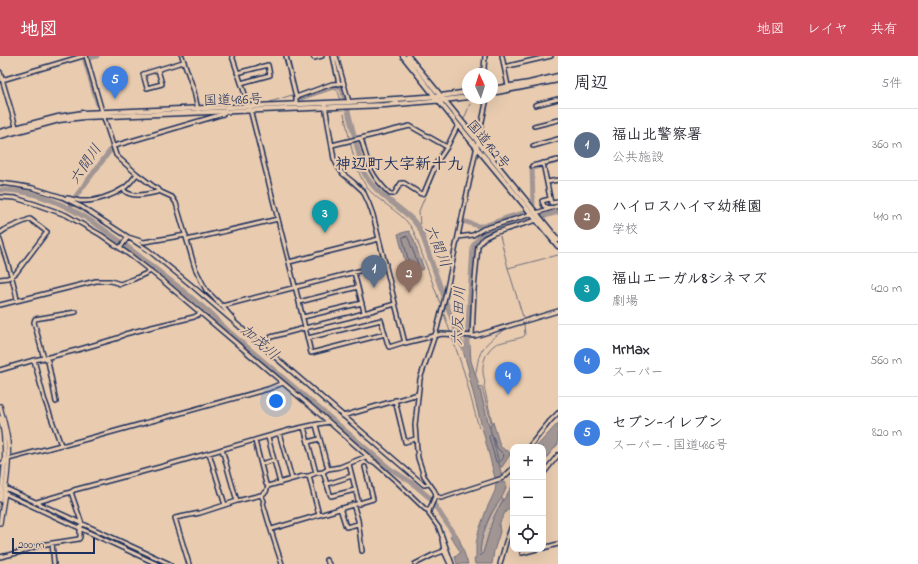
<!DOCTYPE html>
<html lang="ja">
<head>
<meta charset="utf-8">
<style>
  :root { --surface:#fff; --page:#f7f7f7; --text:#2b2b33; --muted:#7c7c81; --line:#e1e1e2; --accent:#d1495b }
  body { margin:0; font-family:"Indie Flower","Klee One",sans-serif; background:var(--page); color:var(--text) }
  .controls { position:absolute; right:12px; bottom:12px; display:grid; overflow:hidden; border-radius:8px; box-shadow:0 4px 16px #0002 }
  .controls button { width:36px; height:36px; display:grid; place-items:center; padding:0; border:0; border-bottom:1px solid var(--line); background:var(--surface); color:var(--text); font:20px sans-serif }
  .compass { position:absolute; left:462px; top:12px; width:36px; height:36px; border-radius:50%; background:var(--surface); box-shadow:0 4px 16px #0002; rotate:356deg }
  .scale { position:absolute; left:12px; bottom:10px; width:83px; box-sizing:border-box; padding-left:4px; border:2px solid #1b2f5e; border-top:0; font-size:11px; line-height:14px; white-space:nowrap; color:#1b2f5e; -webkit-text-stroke:3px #e9ccb0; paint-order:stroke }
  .you { position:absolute; left:276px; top:345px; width:14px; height:14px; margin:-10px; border:3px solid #fff; border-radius:50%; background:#1a73e8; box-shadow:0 0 0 6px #1a73e833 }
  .badge { display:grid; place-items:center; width:26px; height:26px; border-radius:50%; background:var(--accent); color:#fff; font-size:13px; font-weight:700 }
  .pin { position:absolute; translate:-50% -33px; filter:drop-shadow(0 1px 2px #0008) }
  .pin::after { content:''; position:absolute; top:21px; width:14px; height:12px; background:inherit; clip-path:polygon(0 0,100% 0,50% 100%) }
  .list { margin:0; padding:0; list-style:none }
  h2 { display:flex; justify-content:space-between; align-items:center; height:52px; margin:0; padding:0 16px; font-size:17px }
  h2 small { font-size:13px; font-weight:400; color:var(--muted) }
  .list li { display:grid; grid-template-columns:26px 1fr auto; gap:12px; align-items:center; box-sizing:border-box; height:72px; padding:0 16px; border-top:1px solid var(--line) }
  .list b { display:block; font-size:15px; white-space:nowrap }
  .list p { margin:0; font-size:13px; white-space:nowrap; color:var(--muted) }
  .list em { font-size:13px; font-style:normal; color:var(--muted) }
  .icon { flex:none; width:22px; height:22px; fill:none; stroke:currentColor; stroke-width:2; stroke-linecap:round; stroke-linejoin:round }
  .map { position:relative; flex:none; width:558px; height:508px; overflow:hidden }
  header { display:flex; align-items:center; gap:24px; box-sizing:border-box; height:56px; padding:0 20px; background:var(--accent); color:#fff }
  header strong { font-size:19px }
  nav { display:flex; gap:22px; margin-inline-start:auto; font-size:14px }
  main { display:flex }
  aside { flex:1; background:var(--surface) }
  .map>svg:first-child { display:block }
</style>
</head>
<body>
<header>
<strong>地図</strong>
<nav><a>地図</a><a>レイヤ</a><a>共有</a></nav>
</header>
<main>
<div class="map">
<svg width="558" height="508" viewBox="0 0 558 508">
  <rect width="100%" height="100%" fill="#e9ccb0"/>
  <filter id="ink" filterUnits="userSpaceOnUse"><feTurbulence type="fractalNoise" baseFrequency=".025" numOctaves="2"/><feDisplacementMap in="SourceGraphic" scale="8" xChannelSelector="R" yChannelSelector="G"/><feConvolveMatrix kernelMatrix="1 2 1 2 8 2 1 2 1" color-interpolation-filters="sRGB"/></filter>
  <g filter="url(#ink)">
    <!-- green -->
    <path fill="#cbb5a4" stroke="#737281" d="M482,331l10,38 -3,1 -10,-38z
      M501,442l2,1 -10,20 -10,34 -2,3c-4,-15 11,-46 20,-58z"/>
    <!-- water -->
    <path fill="#a29694" stroke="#6c6d7e" d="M409,175l4,7 11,31 -16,4 -10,-39z
      M470,289l1,16 6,18 25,97 -7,2 -27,-105 1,-2 -7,-24z
      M491,366h2l7,24 6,5 1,-1 3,3 -1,1 1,1 -3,4 -1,2 -4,6h-2l-10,-41 2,-1z
      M558,367v21l-15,18v-15h-7z
      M504,426l2,1c1,12 -10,21 -15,31 -5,9 -13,33 -10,42l2,-3c4,-11 6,-23 10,-34 5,-12 13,-23 20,-34v21l-7,5 -5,9 -2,5 1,7 -6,19 -2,13h-17l-1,-4 2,-3v-12l2,-12 9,-25 8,-17 1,-7z
      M457,478l3,7 8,23h-11l-2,-7 5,-4v-2l-10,-15z"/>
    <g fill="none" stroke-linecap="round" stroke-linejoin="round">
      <!-- shore -->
      <path stroke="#515874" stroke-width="1" d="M403,181l4,-1 2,4 9,24 -1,2 -5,2 -2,-1 -7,-28z
        M491,379l2,1 4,12 7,7 -2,5 -4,3 -2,-1 -7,-25z"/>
      <!-- stream -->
      <path stroke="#6c6d7e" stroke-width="1" d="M338,16l4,17
        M300,44l33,-11c6,1 6,5 7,10
        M270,46l22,-7 2,4
        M344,58c6,23 10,61 27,78 14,14 34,22 43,40l26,71
        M464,63l6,-15
        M450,89l9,-15
        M496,165v2
        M420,173v-3l-1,-15 11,-26 4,-12 8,-15
        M500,180l8,32
        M444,258l20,58 15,56
        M523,261l-15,-49 50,-13
        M475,320c2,-6 2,-13 4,-19 4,-13 16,-21 27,-28
        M492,366l-8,-36c2,-5 -1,-9 -1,-15 -1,-9 4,-22 13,-27 6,-2 20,-5 27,-7l2,-2 -1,-11
        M511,418l2,2"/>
      <!-- river -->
      <path stroke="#a29694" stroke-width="5" d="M97,0l-8,2 -4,3 13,44
        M299,42l30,-11 6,-1 7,3 6,22 15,60c12,23 31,31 49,48 3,3 5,7 8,10l24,68 16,44 6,11
        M0,134c55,-1 107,40 148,73 21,16 42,33 62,50 8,8 16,16 24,23l155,132 22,14 19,16 27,41
        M70,152l6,-12 36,-48 -1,-5
        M463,165l15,5h6l22,-8 21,-6 4,-2 2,-6 -1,-36 26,-7
        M467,295v-9l6,-96 8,-11 3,-1 74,-22
        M1,433l163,75"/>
      <!-- minor casing -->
      <g stroke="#1b2f5e" stroke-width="6">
        <path id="minor" d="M86,0l17,59 13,40 5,5 16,14 24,18 11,5 4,6 19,65 11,22 16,16 12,14
          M182,0l12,35 4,19
          M232,0l18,53 49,193
          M286,0l10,41
          M313,0l1,2 8,-2
          M333,0l6,28
          M336,0l13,46
          M485,0l-1,12 1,6
          M502,0l6,30
          M504,11l47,-11
          M158,14l4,14 -15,4 -4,-14 40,-12
          M0,16l17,58
          M237,17l31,-8 2,10 -29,8
          M478,18l6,-6
          M2,24l81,-24
          M296,48v-7l36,-13 11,-1
          M325,49l9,54 4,8 5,7 10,8 10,9 6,13 4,11 32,128 37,-9 33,2 83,-25
          M535,49l23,-6
          M534,70l24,-6
          M361,82c7,26 9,37 29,56h4l7,-11h3l17,11 3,-1 13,-31 10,-15 11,-22
          M332,89l78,-19 37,21
          M114,90l109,-32 3,-3
          M533,90l25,-7
          M543,107l8,40 7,-1
          M532,110l26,-6
          M547,126l11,-2
          M0,127l16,2 17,3 29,9 20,10 66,43 42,34 234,201 5,-1
          M123,133c7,10 24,5 34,3l2,-2
          M0,141l15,1 20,6 31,11 35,20 30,21 32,25 166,141 68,60 28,27 4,2v3l10,14 13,36
          M67,142c4,1 9,2 13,3 14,1 32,-5 44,-13 5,-3 9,-9 13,-14
          M548,153l-1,-2 -3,-1 -2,-5 8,-2
          M536,157l22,-7
          M0,177l6,-4 24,-10 17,13 -31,41 -8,5 -8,1
          M458,181l15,-2 10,-6 49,-15
          M0,184c6,20 14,40 17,60
          M187,184l91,-21
          M120,192l8,-11 16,5 42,-7
          M315,199l64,-16
          M289,206l24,-6
          M354,216l10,40
          M358,231l-59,15 12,51 74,-19
          M0,249l96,-24h15l9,3 14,-5 17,-8
          M222,250l164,-42
          M303,261l59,-14
          M472,280l2,-46 4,-44 6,-8 10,-5 43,-13
          M271,281l34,-9 45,-11 45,-13
          M308,282l73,-18 7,25 1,2 16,-5
          M34,304l10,38 17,47
          M0,314l34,-10 15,-3 28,-7 41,-12 7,-4 27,-7 42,-10 7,-4
          M395,344l10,42 10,-3
          M56,346l-8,-41 -5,-6 -9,-33 1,-3 41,-7
          M343,360l75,-22
          M316,369l12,44
          M304,371l12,46
          M279,377l13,46
          M268,381l12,46
          M308,386l11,-3
          M529,391l21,-26 8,-8
          M222,393l9,32 6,20
          M209,397l16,52
          M0,408l5,-1 3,-4 53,-14h4l203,-56 15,-6
          M261,408l13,-4
          M349,408l10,40
          M323,416l7,22 1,2 24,-6
          M543,418l15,-19
          M309,420l10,39
          M327,428l25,-8
          M268,430l24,-7 12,-3h5l7,-3 7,-1 5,-3 12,-2 25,-10 6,5h4
          M5,432l165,76
          M4,437l153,71
          M261,439l3,6 -1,2c6,21 12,41 19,61
          M436,440l5,2 62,-20 10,-10
          M35,447l2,-1 34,-10 3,-2 86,-23 130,-37 23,-5 16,-3
          M353,448l5,16 4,31
          M340,452l6,19 12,-3
          M429,455l7,-17 -2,-4 -10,-14 -6,-18 -1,-8 -2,-25 5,-46 17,-50 9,-36 41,-195
          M272,473l101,-30 -8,-32
          M442,483l2,12 6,13
          M52,487l2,21
          M543,492l15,-4
          M522,497l15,-4
          M0,501l21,-5 19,-7 39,-6 1,-2v-7l2,-6 -11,-32
          M326,504l3,4
          M189,508l-14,-46 25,-5 37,-12 24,-6 5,-3 2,-6 -2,-2 -11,-43
          M415,508l18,-9 11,-4
          M500,508l6,-22 7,-19"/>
      </g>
      <!-- major casing -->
      <g stroke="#1b2f5e" stroke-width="6">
        <path id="major" d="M0,350c3,12 7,24 8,37 2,26 -4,53 -8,80
          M0,362c2,7 4,14 4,22 2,20 -1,40 -4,60"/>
      </g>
      <!-- highway casing -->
      <g stroke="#1b2f5e" stroke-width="7">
        <path id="highway" d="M403,0l55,69 100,121
          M408,0l41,50 109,134
          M492,33l37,-6 29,-7
          M492,37l66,-13
          M0,76l58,-15 25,-4 266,-11 92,-6 27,-4
          M0,80l59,-16 25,-3 301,-12 59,-5 24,-3"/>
      </g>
      <!-- minor -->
      <use href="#minor" stroke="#e9ccb0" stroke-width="3"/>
      <!-- major -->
      <use href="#major" stroke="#e9ccb0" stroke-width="3.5"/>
      <!-- highway -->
      <use href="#highway" stroke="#e9ccb0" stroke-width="4"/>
    </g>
  </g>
  <g text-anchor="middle" stroke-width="4" stroke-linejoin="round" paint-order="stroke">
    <!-- street labels -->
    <g font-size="14" fill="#1b2f5e" stroke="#e9ccb0">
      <text transform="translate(233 43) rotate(-2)" y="5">国道486号</text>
      <text transform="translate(489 88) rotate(50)" y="5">国道182号</text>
    </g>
    <!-- water labels -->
    <g font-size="15" font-style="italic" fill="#2f3e66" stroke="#e9ccb0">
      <text transform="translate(85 108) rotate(-56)" y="5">六間川</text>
      <text transform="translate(438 190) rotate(67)" y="5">六間川</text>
      <text transform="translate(458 260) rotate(-87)" y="5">六反田川</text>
      <text transform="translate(260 286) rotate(41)" y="5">加茂川</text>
    </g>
    <!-- quarter labels -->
    <g font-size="16" font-weight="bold" fill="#1b2f5e" stroke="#e9ccb0">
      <text x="399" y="113">神辺町大字新十九</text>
    </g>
  </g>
</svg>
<div class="controls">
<button>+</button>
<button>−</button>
<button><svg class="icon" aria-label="locate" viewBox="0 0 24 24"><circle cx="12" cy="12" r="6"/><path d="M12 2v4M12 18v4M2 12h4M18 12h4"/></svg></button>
</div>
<svg class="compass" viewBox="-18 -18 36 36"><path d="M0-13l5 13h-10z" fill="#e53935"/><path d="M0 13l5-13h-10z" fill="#7c7c81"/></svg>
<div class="scale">200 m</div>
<div class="you"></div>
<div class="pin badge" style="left:374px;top:232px;background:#5c6f8a">1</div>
<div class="pin badge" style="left:409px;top:237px;background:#8d6e63">2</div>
<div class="pin badge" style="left:325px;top:177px;background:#0f9aa8">3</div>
<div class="pin badge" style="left:508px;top:339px;background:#3f7fe0">4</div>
<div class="pin badge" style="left:115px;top:43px;background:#3f7fe0">5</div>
</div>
<aside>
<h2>周辺<small>5件</small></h2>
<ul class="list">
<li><span class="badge" style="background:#5c6f8a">1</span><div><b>福山北警察署</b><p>公共施設</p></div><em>360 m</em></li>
<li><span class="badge" style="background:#8d6e63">2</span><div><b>ハイロスハイマ幼稚園</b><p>学校</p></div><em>410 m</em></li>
<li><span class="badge" style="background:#0f9aa8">3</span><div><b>福山エーガル8シネマズ</b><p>劇場</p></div><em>420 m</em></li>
<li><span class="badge" style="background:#3f7fe0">4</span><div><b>MrMax</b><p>スーパー</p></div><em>560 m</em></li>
<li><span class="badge" style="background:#3f7fe0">5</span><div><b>セブン-イレブン</b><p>スーパー · 国道486号</p></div><em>820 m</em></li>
</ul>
</aside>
</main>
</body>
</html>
